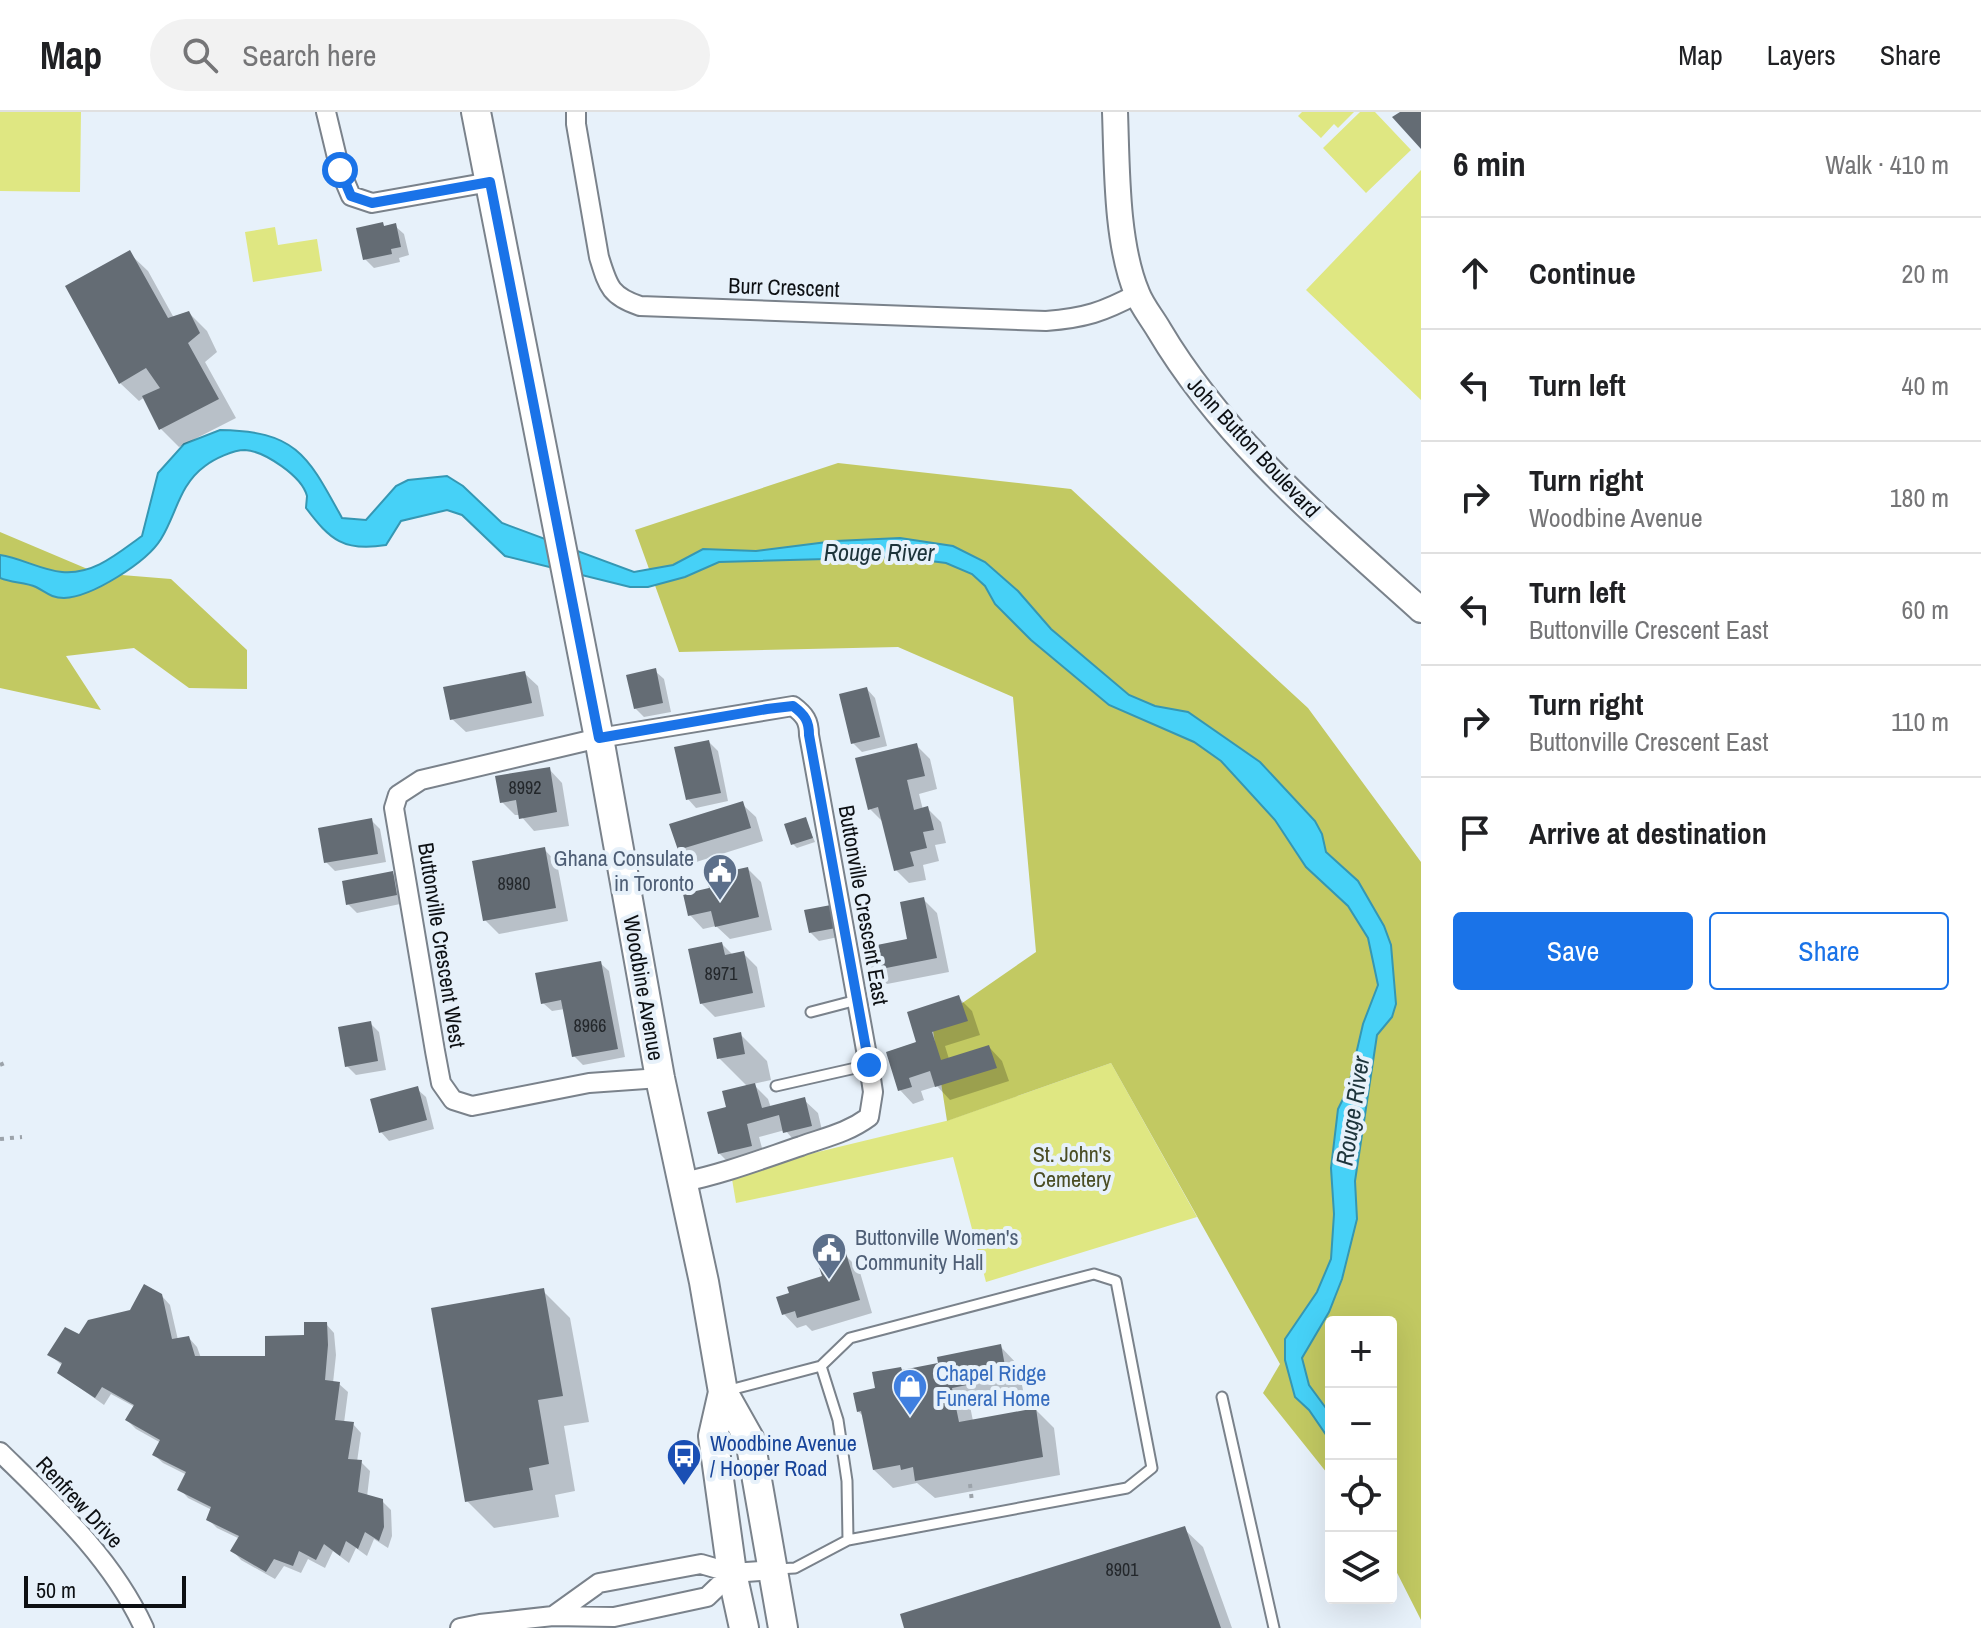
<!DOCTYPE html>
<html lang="en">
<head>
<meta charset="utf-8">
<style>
  :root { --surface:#fff; --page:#f2f2f2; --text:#202124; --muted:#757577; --line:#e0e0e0; --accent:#1a73e8 }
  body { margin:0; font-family:"Archivo Narrow",sans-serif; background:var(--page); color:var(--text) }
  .controls { position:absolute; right:24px; bottom:24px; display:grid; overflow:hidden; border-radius:8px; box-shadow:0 8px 32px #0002 }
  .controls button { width:72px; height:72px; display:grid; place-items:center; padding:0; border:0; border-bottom:2px solid var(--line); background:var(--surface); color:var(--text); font:40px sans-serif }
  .scale { position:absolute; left:24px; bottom:20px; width:162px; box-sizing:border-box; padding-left:8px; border:4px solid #0d1013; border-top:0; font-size:22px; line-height:28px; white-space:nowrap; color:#0d1013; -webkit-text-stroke:6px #e7f1fa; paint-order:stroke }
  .stop { position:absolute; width:24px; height:24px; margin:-18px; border:6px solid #1a73e8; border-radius:50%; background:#fff }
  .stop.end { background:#1a73e8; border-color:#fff; box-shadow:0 2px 8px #0008 }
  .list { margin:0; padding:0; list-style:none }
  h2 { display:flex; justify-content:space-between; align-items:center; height:104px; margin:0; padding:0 32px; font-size:34px }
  h2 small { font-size:26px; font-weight:400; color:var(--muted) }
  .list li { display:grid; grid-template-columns:52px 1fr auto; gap:24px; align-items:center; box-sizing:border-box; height:112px; padding:0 32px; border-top:2px solid var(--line) }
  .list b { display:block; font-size:30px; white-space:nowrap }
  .list p { margin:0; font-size:26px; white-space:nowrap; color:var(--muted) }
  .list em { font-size:26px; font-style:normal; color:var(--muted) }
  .actions { display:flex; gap:16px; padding:24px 32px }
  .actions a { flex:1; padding:18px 0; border:2px solid var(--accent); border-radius:8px; text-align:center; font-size:28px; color:var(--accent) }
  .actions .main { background:var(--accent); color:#fff }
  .icon { flex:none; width:44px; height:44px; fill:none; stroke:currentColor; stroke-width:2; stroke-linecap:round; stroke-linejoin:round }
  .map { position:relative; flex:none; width:1421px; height:1516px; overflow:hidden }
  header { display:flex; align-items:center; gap:48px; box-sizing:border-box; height:112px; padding:0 40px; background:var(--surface); border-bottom:2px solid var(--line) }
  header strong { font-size:38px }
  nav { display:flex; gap:44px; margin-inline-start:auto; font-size:28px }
  .search { width:560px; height:72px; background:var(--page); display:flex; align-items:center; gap:20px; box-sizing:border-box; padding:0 28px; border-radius:44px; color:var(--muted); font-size:30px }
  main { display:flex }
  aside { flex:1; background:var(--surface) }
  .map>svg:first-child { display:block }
</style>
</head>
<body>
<header>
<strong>Map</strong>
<div class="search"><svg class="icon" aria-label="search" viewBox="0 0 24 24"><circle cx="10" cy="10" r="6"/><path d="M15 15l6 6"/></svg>Search here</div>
<nav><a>Map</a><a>Layers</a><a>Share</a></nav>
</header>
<main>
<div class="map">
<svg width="1421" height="1516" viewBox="0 0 1421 1516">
  <rect width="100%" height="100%" fill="#e7f1fa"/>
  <!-- green -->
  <path fill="#dfe782" d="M0,0h81l-1,80 -80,-1z
    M1302,0h52l-16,16 -4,-4 -13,14 -23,-22z
    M1360,0h15l36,38 -45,43 -43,-45z
    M1421,58v230l-115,-110z
    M275,115l3,18 39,-6 5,32 -69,11 -8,-50z
    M1111,951l86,154 -211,65 -33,-125 -217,46 -5,-30 215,-52z"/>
  <!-- forest -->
  <path fill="#c2c962" d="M838,351l233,26 237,219 113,154v758l-30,-59v-239h-60v156l-68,-85 17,-29 -169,-301 -164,58 -15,-97 104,-72 -23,-255 -115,-50 -219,5 -44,-122z
    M0,420l97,41 74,6 76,71v39l-58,-1 -55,-40 -68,8 35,54 -101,-22z"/>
  <!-- water -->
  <path fill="#46d1f7" stroke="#3597b3" stroke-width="2" d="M220,318c77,1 88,26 122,88l24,2 30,-34 12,-6 39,-4 16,10 39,37 132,49 39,-7 30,-16 53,2 79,-10 65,-3 53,8 32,16 33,29 33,38 78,66 26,11 33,6 72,50 55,59 7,13 4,18 32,29 26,45 7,19 5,59 -4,13 -15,18 -22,146 2,38 -15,60 -13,33 -27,46 7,27 22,30v27l-22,-32 -14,-13 -10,-37v-21l32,-47 14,-33 3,-45 -3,-46 7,-59 10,-20 15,-65 15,-39 -10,-47 -20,-32 -42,-39 -31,-47 -54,-59 -27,-19 -85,-37 -78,-65 -36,-36 -10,-18 -13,-12 -26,-11 -46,-6 -181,5 -34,15 -37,10h-18l-125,-31 -43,-41 -15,-5 -46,11 -15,24c-42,7 -56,-5 -80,-37 0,-1 1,-11 1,-12 -5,-20 -43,-45 -62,-46 -12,0 -31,9 -40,16 -26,19 -28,47 -44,73 -14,23 -69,58 -97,59 -13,0 -18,-6 -28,-11 -11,-5 -25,-4 -36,-9v-23c21,3 41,15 62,17 32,3 56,-19 80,-36l16,-63 26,-29z"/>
  <!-- shadow -->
  <path fill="#0003" d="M382,112l4,4 9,-2 9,8 5,21 -10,3 1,4 -26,6 -9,-9z
    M129,141l19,18 26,47 15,-5 18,18 10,21 -12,10 31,56 -57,29 -18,-18 -16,-32 -6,4 -19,-18z
    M655,559l9,8 7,33 -27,5 -9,-9z
    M524,561l14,13 6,30 -78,16 -14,-13z
    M867,577l8,9 12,48 -25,6 -9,-9z
    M709,630l9,9 10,50 -32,7 -8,-9z
    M917,634l13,13 7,30 -18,5 4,16 5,-1 13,13 5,21 -11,2 4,16 -16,4 3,15 -17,3 -13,-13 -12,-47 -14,-14z
    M549,657l13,14 7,43 -35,5 -14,-16h-5l-13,-13z
    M742,692l14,13 7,24 -70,22 -14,-14z
    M805,707l10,23 -18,6 -4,-4z
    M371,708l9,9 6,33 -51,9 -9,-9z
    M544,737l13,14 11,58 -69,13 -14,-14z
    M748,757l13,13 11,48 -42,9 -14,-13 -13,3 -13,-14 22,-25z
    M392,761l9,9 4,21 -48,10 -9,-9z
    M924,788l13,13 12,59 -62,12 -14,-14 36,-29z
    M830,795l13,29 -24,5 -9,-9z
    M722,832l11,11 10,-2 14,14 8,40 -50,10 -14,-14z
    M600,851l9,8 16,86 -42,8 -9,-9 -9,-47 -13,2 -9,-8z
    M959,886l13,13 8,24 -35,11 4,13 40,-12 13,14 7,20 -59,19 -13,-14 -16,5 3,9 -11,4 -13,-14 19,-46z
    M370,911l9,9 7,38 -30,5 -9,-9z
    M740,922l27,27 4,19 -18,4 15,15 3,9 33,-8 14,13 6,26 -25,7 -14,-16 -26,7 6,22 -32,8 -14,-14 9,-44 20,-22 -29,-29z
    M417,977l9,8 8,32 -45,12 -8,-9z
    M845,1143l14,14 13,44 -60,18 -6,-6 -9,3 -13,-14z
    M543,1179l27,27 19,104 -25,4 11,65 -20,4 4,22 -65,11 -27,-27z
    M161,1183l9,10 8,35 11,-2 8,9 4,11h66l59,-34 8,9 2,22 -3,28 6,1 9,8 -4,31 9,1 8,9 -4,29h4l9,9 -3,26 15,4 9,9 1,26 -4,12 -14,-9 -7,17 -11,-8 -7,15 -16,-12 -8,17 -17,-9 -7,14 -17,-7 -9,13 -34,-19 -8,-9 7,-12 -23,-11 -9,-9 4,-9 -24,-12 -8,-9 7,-14 -24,-12 -9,-8 7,-12 -25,-14 -9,-9 8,-13 -24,-13 -7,11 -45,-32 4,-7 -13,-11z
    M1000,1234l18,19 6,30 -54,11 3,15 63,-11 18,18 6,47 -125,23 -18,-15 -24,5 -19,-18 -10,-53 -6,-6 43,-42 3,3 37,-7z
    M1184,1417l19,18 29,81h-326z"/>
  <!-- building -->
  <path fill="#646c74" d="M1400,0h21v37l-29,-32z
    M383,110l1,4 12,-3 5,24 -10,2 1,5 -29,6 -7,-32z
    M130,138l38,68 21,-7 11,22 -12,10 31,56 -60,31 -17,-34 18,-8 -14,-20 -27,16 -54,-98z
    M656,556l7,35 -29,6 -8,-34z
    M525,559l7,32 -82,17 -7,-33z
    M867,575l13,50 -29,7 -12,-50z
    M709,628l12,53 -35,7 -12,-53z
    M917,631l8,33 -18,4 7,30 14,-4 6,24 -11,2 4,16 -17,4 4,14 -20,5 -16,-64 -10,3 -13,-52z
    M550,655l7,45 -38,7 -3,-19 -16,3 -5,-27z
    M743,689l8,27 -73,22 -9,-26z
    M806,705l7,21 -22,7 -7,-21z
    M372,706l6,36 -54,9 -6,-35z
    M545,735l11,61 -73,13 -11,-60z
    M748,755l11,50 -44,10 -4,-16 -23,5 -5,-22 26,-6 -2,-12z
    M393,759l4,24 -51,10 -4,-24z
    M924,785l13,61 -66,13 -4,-24 40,-8 -7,-37z
    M831,793l5,23 -27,5 -5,-23z
    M722,830l3,13 19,-4 9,42 -53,11 -12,-55z
    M601,849l17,88 -46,8 -11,-57 -20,4 -6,-31z
    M959,883l9,26 -36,11 9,28 48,-15 8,23 -62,19 -5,-16 -21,7 3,9 -14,4 -12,-39 30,-10 -9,-30z
    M371,909l7,40 -33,6 -7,-40z
    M741,920l4,22 -28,5 -4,-21z
    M755,971l7,25 43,-11 7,29 -29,7 -4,-18 -32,9 5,22 -34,8 -11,-42 19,-5 -4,-16z
    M418,974l9,34 -48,13 -9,-34z
    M846,1141l14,47 -63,18 -2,-7 -13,4 -6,-18 13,-4 -2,-6 35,-11 -5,-15z
    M144,1172l18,10 10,45 17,-3 6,20h70v-20l39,-1v-13h23l1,23 -3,35 15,2 -5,38 19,2 -6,37 14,1 -4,32 25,7 1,28 -5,14 -14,-9 -7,17 -12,-8 -6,15 -16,-12 -8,16 -17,-9 -6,15 -19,-7 -8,13 -36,-21 9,-15 -33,-16 5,-13 -34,-17 9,-18 -34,-17 8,-15 -35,-20 9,-15 -32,-18 -7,11 -38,-25 5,-10 -15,-8 18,-28 14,7 9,-14 42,-10z
    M544,1176l19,108 -25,4 11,64 -20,4 4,22 -68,12 -34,-194z
    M1001,1232l6,33 -55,11 7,34 77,-14 7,49 -128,24 -2,-14 -12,3 -1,-5 -27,5 -12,-59 -4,1 -4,-19 22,-5 -3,-16 29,-5 1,3 36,-7 -1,-6z
    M1185,1414l36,102h-317l-4,-14z"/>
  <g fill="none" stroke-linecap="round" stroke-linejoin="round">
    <!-- lane casing -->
    <g stroke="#7a828b" stroke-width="13">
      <path id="lane" d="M811,900l46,-12
        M776,974l93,-21
        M821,1254l29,-28 244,-64 22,7 36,187 -25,20 -279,52
        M726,1279l95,-25 17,54 9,61 1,59 -53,28 -18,1
        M1222,1285l52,231"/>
    </g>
    <!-- street casing -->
    <g stroke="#7a828b" stroke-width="22">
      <path id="street" d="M326,0l14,58 11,26 21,7 118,-21
        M576,0v12l23,133c9,29 11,39 41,49l406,15c39,-3 57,-9 91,-27
        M660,966l-71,5 -117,23 -19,-6 -12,-17 -6,-32 -41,-243 4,-13 23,-15 178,-42 194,-32c12,9 16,15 16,29l61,337 3,20 -4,25c-22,16 -43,20 -68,29 -39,13 -78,28 -118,36
        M0,1340c54,53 112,106 144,176
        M553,1504l46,-33 102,-19 31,9 41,-3
        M460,1516l20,-4 73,-8 61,1 93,-20 25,-24"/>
    </g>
    <!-- secondary casing -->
    <g stroke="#7a828b" stroke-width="28">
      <path id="secondary" d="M1115,0c2,55 1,131 22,181 5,13 15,25 22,37 65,110 168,195 262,280"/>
    </g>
    <!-- primary casing -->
    <g stroke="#7a828b" stroke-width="32">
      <path id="primary" d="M476,0l123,626 61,340 44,204 19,110 27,48 33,188
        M723,1280l-10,44 19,137 12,55"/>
    </g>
    <!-- path -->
    <path stroke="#9ca3aa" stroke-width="4" stroke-dasharray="4 6" stroke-linecap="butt" d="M0,953l9,-4
      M0,1027l22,-2
      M970,1372l2,18"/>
    <!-- lane -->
    <use href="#lane" stroke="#fff" stroke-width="9"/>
    <!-- street -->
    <use href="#street" stroke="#fff" stroke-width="18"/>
    <!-- secondary -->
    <use href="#secondary" stroke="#fff" stroke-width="24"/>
    <!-- primary -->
    <use href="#primary" stroke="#fff" stroke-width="28"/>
  </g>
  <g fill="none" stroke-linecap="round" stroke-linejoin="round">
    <!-- route -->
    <path stroke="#1a73e8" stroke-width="10" d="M340,58l11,26 21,7 118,-21 109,556 168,-29 26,-3c12,9 16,15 16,29l60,330"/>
  </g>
  <!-- icons -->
  <defs>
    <g id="civic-pin" transform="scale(1.8)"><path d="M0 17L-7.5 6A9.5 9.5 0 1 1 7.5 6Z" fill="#5c6f8a" stroke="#e7f1fa"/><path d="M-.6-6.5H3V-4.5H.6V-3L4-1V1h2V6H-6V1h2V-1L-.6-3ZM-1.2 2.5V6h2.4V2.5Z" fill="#fff"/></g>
    <g id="shop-pin" transform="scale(1.8)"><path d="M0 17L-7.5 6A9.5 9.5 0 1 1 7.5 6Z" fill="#3f7fe0" stroke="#e7f1fa"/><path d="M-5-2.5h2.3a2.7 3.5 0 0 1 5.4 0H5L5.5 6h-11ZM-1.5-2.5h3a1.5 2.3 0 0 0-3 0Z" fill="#fff"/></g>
    <g id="bus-pin" transform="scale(1.8)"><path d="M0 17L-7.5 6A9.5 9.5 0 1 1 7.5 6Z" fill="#1a4fb4" stroke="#e7f1fa"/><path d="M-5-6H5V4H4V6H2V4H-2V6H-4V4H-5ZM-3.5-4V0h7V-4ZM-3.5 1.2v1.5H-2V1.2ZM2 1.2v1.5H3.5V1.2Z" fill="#fff"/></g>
  </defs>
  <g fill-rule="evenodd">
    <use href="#civic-pin" x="720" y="759"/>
    <use href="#civic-pin" x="829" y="1138"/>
    <use href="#shop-pin" x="910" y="1274"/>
    <use href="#bus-pin" x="684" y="1344"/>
  </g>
  <g text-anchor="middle" stroke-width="8" stroke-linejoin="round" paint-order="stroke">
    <!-- number labels -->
    <g font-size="18" fill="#23272b">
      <text x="525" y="682">8992</text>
      <text x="514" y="778">8980</text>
      <text x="721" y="868">8971</text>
      <text x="590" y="920">8966</text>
      <text x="1122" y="1464">8901</text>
    </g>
    <!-- street labels -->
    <g font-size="22" fill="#0d1013" stroke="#e7f1fa">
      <text transform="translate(784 175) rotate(2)" y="8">Burr Crescent</text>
      <text transform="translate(1254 335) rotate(47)" y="8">John Button Boulevard</text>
      <text transform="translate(864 793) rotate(80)" y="8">Buttonville Crescent East</text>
      <text transform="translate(442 833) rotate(81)" y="8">Buttonville Crescent West</text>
      <text transform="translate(644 876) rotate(80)" y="8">Woodbine Avenue</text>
      <text transform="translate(80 1390) rotate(47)" y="8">Renfrew Drive</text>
    </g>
    <!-- service labels -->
    <g font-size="22" fill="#4e5e75" stroke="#e7f1fa" text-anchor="end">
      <text x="694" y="754">Ghana Consulate<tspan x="694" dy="25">in Toronto</tspan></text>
      <text x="855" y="1133" text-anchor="start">Buttonville Women's<tspan x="855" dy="25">Community Hall</tspan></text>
    </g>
    <!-- park labels -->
    <g font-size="22" fill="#4a4d23" stroke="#e7f1fa">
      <text x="1072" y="1050">St. John's<tspan x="1072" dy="25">Cemetery</tspan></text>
    </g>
    <!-- shop labels -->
    <g font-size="22" fill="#366cbe" stroke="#e7f1fa" text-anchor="start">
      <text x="936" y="1269">Chapel Ridge<tspan x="936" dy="25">Funeral Home</tspan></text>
    </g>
    <!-- transit labels -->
    <g font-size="22" fill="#164399" stroke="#e7f1fa" text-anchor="start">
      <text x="710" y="1339">Woodbine Avenue<tspan x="710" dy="25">/ Hooper Road</tspan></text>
    </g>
    <!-- water labels -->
    <g font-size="24" font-style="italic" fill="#1d343b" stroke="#e7f1fa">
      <text x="879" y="449">Rouge River</text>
      <text transform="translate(1353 999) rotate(-81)" y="8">Rouge River</text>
    </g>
  </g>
</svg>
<div class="controls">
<button>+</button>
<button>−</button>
<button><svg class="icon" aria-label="locate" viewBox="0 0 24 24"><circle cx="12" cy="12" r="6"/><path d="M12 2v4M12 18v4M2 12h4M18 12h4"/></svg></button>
<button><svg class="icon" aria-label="layers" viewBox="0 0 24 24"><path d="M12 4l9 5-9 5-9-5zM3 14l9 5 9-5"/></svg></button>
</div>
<div class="scale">50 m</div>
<div class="stop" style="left:340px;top:58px"></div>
<div class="stop end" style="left:869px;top:953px"></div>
</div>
<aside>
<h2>6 min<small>Walk · 410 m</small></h2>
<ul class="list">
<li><svg class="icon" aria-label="ahead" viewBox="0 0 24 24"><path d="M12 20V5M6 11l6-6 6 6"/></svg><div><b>Continue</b></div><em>20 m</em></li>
<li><svg class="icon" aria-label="left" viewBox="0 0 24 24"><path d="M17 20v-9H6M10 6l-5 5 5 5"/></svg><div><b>Turn left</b></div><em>40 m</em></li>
<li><svg class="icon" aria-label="right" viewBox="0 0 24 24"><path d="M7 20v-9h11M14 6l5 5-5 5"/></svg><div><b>Turn right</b><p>Woodbine Avenue</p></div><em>180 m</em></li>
<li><svg class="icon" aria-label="left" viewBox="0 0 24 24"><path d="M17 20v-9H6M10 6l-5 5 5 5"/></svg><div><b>Turn left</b><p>Buttonville Crescent East</p></div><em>60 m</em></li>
<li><svg class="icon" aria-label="right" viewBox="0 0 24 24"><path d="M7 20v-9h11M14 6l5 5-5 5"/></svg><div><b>Turn right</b><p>Buttonville Crescent East</p></div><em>110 m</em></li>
<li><svg class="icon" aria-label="arrive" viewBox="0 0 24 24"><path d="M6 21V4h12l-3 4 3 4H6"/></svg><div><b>Arrive at destination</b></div></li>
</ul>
<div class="actions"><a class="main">Save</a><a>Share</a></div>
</aside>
</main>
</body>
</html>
